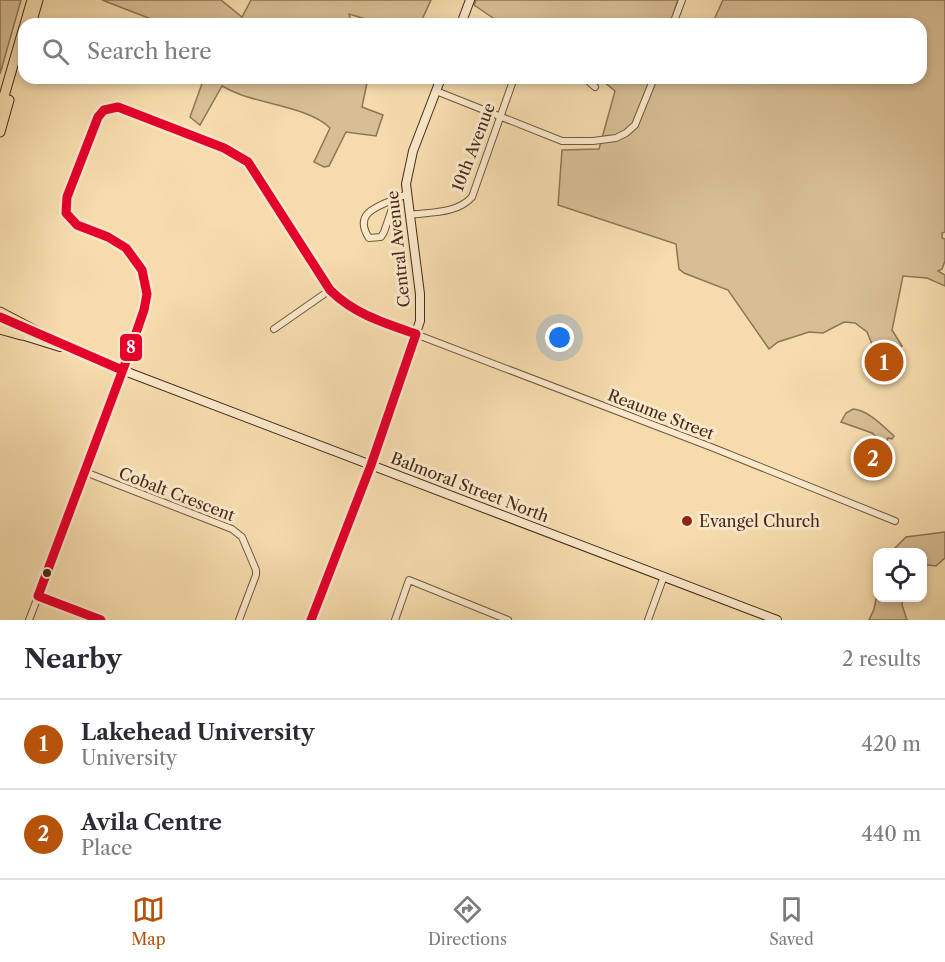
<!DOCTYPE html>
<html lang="en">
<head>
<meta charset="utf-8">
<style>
  :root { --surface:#fff; --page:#f7f7f7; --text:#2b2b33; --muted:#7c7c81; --line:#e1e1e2; --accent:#b45309 }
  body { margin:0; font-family:"Libre Caslon Text",serif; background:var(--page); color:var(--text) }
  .controls { position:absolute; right:18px; bottom:18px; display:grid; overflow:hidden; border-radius:12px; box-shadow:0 3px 9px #0003 }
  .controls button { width:54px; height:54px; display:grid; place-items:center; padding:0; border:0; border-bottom:2px solid var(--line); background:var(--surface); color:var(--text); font:30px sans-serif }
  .you { position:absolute; left:560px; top:338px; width:21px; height:21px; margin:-15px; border:4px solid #fff; border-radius:50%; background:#1a73e8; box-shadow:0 0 0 9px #1a73e833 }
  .badge { display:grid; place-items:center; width:39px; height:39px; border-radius:50%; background:var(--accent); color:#fff; font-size:20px; font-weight:700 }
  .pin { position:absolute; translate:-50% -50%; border:3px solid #fff; box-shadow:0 2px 6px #0006 }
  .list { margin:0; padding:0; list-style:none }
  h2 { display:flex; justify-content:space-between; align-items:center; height:78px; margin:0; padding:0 24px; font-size:26px }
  h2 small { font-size:20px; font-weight:400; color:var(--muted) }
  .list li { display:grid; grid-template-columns:39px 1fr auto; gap:18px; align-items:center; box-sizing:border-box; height:90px; padding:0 24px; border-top:2px solid var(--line) }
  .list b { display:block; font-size:22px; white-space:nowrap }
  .list p { margin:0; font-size:20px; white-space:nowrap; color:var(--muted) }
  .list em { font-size:20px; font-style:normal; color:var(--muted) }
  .icon { flex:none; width:33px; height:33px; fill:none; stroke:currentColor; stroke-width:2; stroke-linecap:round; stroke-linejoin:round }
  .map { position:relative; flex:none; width:945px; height:620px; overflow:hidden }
  .search { position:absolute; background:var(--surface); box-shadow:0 3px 9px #0003; left:18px; right:18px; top:18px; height:66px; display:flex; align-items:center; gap:15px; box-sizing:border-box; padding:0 21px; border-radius:18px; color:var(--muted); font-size:22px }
  .sheet { height:258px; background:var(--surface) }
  nav { display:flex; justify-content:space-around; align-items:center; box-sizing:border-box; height:84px; border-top:2px solid var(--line); background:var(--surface); font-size:16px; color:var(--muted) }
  nav a { display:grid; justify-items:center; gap:3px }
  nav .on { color:var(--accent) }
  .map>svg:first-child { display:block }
</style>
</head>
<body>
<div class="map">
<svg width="945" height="620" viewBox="0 0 945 620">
  <rect width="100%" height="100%" fill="#f6dcad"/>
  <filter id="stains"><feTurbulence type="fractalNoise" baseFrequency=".00333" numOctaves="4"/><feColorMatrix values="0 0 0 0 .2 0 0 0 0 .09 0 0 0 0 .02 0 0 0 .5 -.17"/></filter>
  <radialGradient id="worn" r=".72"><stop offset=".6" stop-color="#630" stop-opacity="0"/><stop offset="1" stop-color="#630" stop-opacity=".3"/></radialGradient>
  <!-- green -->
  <path fill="#d8be94" stroke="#8e7457" stroke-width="1.5" d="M0,0h21l-21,74z
    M102,0h119l21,17 9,-17h180l-11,24h-48l-3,-4 -20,-6 3,10h-188z
    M476,0h202l-7,21 9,3h-178l-28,-19z
    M723,0h222v232l-3,1v5l3,1v22l-3,8 -4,2 7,4v11l-18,-8 -24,-2 -11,54 10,16 -21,11 -5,-3 -9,-22 -12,-9 -11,-1 -21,11 -14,-1 -31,10 -9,7 -41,-59 -44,-17 -5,-4 -3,-25 -118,-39 4,-55 37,-1 16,-58 -16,-13h322v-54h-209z
    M204,78h164l-6,29 21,8 -7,21 -30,-4 -17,34 -5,1 -10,-5 16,-34c-18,-19 -66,-24 -91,-34 -6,-2 -11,-5 -17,-8l-22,39 -10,-8z
    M853,409c15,1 30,17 41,27l-2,3 -4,-1 -2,5h-4l-10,-10 -31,-11 5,-9z
    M945,532v26l-9,8 -8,-1 -5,4 -1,-17h-31l15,-15z
    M877,595l1,3h25l-1,7 5,15h-38l5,-11z"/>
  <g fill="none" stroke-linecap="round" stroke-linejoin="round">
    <!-- street casing -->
    <g stroke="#71563f" stroke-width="8">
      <path id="street" d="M673,24l9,-24
        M585,78l10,9
        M436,91l126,50h31l23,-3 10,-5 9,-8 19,-47
        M395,200l-11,32 -3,5 -12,1c-19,-29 18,-34 38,-44
        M409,215c21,-3 48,-1 63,-18l42,-119
        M274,329l56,-39
        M85,472l147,57 10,8 14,33v5l-17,45
        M38,596l63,24
        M29,620c28,-72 55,-145 82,-218 11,-30 26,-62 33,-94 3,-12 3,-24 -1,-36 -19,-43 -58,-31 -77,-59 -1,-14 28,-96 38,-104 9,-5 19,0 27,3l93,36 24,14 82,128 20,19 361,138 184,74
        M395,620l14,-40 99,40
        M648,620l16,-44"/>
    </g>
    <!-- secondary casing -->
    <g stroke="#452a1a" stroke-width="10">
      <path id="secondary" d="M461,24l9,-24
        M34,330l88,40 655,250
        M15,333l45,14
        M311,620l60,-155 49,-144v-27l-14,-110 7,-33 28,-73"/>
    </g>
    <!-- primary casing -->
    <g stroke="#452a1a" stroke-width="11">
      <path id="primary" d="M25,24l7,-24
        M31,24l7,-24
        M0,110l24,-83
        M0,132l9,-32
        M0,312l38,20
        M0,329l21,6"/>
    </g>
    <!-- street -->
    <use href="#street" stroke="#f9e8ca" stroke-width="6"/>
    <!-- secondary -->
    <use href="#secondary" stroke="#f9e8ca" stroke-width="8"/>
    <!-- primary -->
    <use href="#primary" stroke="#f6dcad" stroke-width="9"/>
    <!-- bus-1 casing -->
    <g stroke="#f9e8ca" stroke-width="14">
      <path id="bus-1" d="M0,317l122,53
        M101,620l-63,-24 90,-240 16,-46 3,-16 -5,-24 -16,-22 -18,-11 -31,-12 -11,-12 1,-16 31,-80 6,-7 14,-3 106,41 24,14 82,128c24,24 54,33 86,44l-45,131 -60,155"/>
    </g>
    <!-- bus-1 -->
    <use href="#bus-1" stroke="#e4002b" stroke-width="9"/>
  </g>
  <!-- markers -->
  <circle fill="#8f2418" stroke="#f9e8ca" stroke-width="2" cx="687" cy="521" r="6"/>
  <circle fill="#452a1a" stroke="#f9e8ca" stroke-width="2" cx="47" cy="573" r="5"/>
  <g text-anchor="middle" stroke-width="6" stroke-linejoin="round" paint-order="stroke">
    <!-- street labels -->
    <g font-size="16" fill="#452a1a" stroke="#f9e8ca">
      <text transform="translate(473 147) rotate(-69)" y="6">10th Avenue</text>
      <text transform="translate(398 249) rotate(-96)" y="6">Central Avenue</text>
      <text transform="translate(661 414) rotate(21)" y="6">Reaume Street</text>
      <text transform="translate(470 487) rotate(21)" y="6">Balmoral Street North</text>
      <text transform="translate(177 494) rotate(21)" y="6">Cobalt Crescent</text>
    </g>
    <!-- poi labels -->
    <g font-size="16" fill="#452a1a" stroke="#f9e8ca" text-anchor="start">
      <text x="699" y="527">Evangel Church</text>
    </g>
  </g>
  <rect stroke="#f9e8ca" stroke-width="2" x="119" y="333" width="24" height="29" rx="6" fill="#e4002b"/>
  <g font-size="16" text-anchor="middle" font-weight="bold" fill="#fff">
    <text x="131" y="353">8</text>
  </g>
  <rect width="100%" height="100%" filter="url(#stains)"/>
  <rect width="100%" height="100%" fill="url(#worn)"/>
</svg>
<div class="controls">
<button><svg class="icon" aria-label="locate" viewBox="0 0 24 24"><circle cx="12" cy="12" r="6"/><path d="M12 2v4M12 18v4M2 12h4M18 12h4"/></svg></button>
</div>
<div class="you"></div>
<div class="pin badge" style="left:884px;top:362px">1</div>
<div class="pin badge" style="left:873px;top:458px">2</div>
<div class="search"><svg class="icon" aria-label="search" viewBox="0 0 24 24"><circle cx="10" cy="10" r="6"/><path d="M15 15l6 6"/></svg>Search here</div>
</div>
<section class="sheet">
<h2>Nearby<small>2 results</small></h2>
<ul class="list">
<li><span class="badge">1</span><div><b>Lakehead University</b><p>University</p></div><em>420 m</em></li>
<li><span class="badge">2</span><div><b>Avila Centre</b><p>Place</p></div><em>440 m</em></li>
</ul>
</section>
<nav>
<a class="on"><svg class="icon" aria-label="map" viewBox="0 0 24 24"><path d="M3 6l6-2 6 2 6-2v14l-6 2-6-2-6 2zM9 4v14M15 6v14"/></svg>Map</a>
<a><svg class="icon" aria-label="directions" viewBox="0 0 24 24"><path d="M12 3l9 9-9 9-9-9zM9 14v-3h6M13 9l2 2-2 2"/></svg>Directions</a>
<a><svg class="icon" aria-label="saved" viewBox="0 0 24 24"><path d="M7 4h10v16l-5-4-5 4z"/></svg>Saved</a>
</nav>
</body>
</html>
